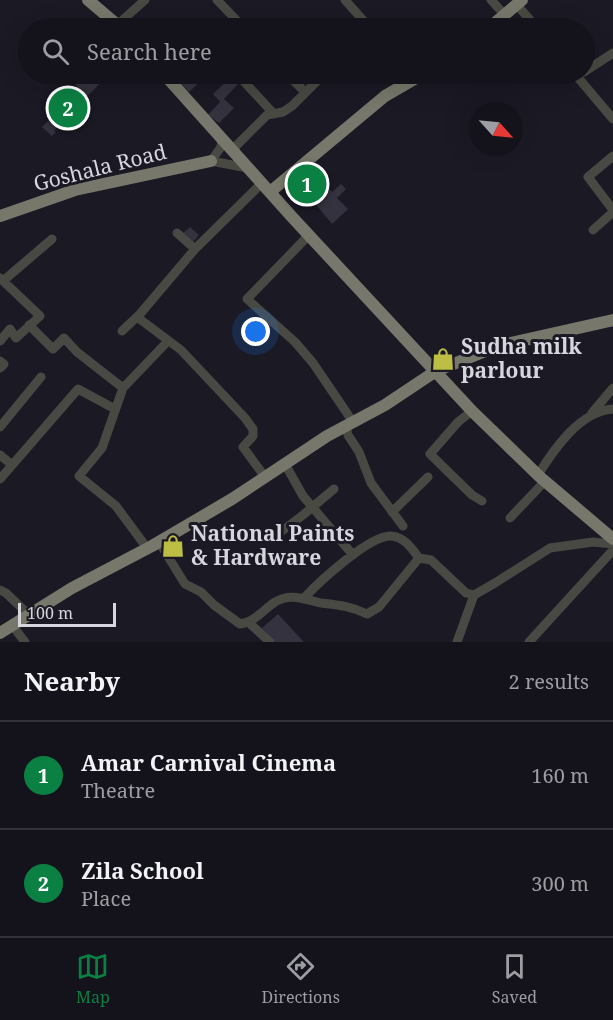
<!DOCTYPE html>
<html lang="en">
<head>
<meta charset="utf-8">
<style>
  :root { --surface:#14131b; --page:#212028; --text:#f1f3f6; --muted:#9d9ea3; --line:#33323a; --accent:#0b8043 }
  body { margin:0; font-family:"Noto Serif",serif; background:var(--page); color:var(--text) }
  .compass { position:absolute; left:469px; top:102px; width:54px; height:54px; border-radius:50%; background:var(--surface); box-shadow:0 6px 24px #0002; rotate:117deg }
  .scale { position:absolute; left:18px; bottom:15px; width:98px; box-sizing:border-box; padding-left:6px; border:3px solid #d7d6de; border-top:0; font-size:16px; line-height:21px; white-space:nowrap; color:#d7d6de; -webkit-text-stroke:4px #1b1924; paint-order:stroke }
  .you { position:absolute; left:256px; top:332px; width:21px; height:21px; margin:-15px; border:4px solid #fff; border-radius:50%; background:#1a73e8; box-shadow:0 0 0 9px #1a73e833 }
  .badge { display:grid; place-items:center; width:39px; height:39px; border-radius:50%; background:var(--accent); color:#fff; font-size:20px; font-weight:700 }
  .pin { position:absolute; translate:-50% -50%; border:3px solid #fff; box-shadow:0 2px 6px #0006 }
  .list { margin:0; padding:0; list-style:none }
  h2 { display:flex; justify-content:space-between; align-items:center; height:78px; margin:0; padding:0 24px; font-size:26px }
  h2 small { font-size:20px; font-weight:400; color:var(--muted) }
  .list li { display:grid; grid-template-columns:39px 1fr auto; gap:18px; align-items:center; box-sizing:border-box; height:108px; padding:0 24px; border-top:2px solid var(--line) }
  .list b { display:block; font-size:22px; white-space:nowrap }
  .list p { margin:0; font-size:20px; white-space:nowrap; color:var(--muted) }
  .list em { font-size:20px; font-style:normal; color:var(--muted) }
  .icon { flex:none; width:33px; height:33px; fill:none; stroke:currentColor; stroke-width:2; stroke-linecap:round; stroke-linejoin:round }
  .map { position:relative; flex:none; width:613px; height:642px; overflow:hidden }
  .search { position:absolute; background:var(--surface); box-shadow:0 6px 24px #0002; left:18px; right:18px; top:18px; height:66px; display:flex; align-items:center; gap:15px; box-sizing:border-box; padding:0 21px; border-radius:33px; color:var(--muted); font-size:22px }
  .sheet { height:294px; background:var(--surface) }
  nav { display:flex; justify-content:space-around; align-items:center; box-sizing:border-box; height:84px; border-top:2px solid var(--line); background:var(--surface); font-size:16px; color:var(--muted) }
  nav a { display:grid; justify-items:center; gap:3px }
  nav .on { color:var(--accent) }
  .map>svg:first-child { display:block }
</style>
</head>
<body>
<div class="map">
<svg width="613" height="642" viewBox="0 0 613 642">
  <rect width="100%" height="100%" fill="#1b1924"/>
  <!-- building -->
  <path fill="#34323e" d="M64,74h9l8,7h6l7,-7h15l-55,57 2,1 -4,4 -10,-9 34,-35 1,-6z
    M173,74h27l4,4 -15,14 -17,-17z
    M232,76l7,7 -15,16 10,9 -15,15 -11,-8 12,-13 -7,-8z
    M318,176l14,16 9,-8 5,5 -9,9 11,11 -16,15 -30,-36z
    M190,227l9,8 -7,8 -10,-9z
    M278,614l26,28h-29l-13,-14z"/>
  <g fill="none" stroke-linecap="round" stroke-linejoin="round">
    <!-- minor -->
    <path stroke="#494943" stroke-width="9" d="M217,0l27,28
      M345,0l25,28
      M491,0l14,15
      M517,5l20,23
      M117,25l28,-25
      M584,72l29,-19
      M237,74l37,40
      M287,74l18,18
      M400,74l7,9
      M575,74l38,45
      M222,138l-1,9 -10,14 37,7
      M232,150l35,-35 16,-3 9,-6 27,-27
      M613,156l-25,21 25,33
      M593,230l20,-18
      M177,233l18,16
      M309,235l-62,64 48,43 18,21 40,59
      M0,278l40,38 -24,22 -6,-9 -10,12
      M3,281l49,-42
      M137,317l44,33 64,68 8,11v7l-10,11 22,30
      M29,325l24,24 11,-11 13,14 46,36 45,-47
      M122,331l18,-17 55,-65 67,-66
      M0,361l4,3 -4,4
      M123,388l-21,60 -23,28 37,30 31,42
      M472,411l-14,11 -28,32 42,41 10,6
      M592,413l21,-25
      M346,426l2,9 11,17 12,31 32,43
      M0,427l41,-50
      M0,455l12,10
      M285,464l18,32 50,59
      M538,475c16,-26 42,-64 75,-66
      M0,479l78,-90 37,20
      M392,512l36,-35
      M510,518l35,-37
      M274,537l29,-22 31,-26
      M159,542l26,42 16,8 13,13 26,19c15,-2 23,-14 35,-22 16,-10 31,-2 46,1 18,2 29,3 46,11l12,-7 40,-49 12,2 35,33 8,2 21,-12 55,-35 43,-6 20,2
      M0,590l6,3 23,22
      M305,597c15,-16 65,-62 86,-61 14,1 21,13 28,22
      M248,622l22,20
      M12,625l13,17
      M457,642l17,-47
      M529,642l84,-92"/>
    <!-- major -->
    <path stroke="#77786b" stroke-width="12" d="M88,0l33,28
      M489,28l33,-28
      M164,74l128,143 180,194 68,66 73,62
      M270,192l115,-96 38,-22
      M0,216l75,-26 136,-29
      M0,633l72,-45 80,-42 80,-47 95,-63 58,-31 51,-34 62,-25 115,-26"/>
  </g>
  <!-- icons -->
  <defs>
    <g id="shop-bare" transform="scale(1.8)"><path d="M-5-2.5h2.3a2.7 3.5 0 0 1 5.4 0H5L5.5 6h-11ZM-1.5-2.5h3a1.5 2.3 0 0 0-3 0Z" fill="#bcbf43" stroke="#1b1924" stroke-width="2.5" paint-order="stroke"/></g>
  </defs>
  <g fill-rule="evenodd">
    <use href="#shop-bare" x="443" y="359"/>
    <use href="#shop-bare" x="173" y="546"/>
  </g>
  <g text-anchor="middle" stroke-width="6" stroke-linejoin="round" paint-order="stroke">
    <!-- street labels -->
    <g font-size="21" fill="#d7d6de" stroke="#1b1924">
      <text transform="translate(100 168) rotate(-14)" y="7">Goshala Road</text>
    </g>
    <!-- poi labels -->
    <g font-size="21" font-weight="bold" fill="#d7d6de" stroke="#1b1924" text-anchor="start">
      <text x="461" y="354">Sudha milk<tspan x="461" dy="24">parlour</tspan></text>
      <text x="191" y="541">National Paints<tspan x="191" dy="24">&amp; Hardware</tspan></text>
    </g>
  </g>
</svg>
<svg class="compass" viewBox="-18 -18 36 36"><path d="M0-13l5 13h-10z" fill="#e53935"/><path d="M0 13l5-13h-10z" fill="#9d9ea3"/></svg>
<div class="scale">100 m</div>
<div class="you"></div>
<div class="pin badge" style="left:307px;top:184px">1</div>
<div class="pin badge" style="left:68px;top:108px">2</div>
<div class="search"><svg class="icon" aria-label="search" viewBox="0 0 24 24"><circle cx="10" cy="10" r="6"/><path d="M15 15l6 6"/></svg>Search here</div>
</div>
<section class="sheet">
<h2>Nearby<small>2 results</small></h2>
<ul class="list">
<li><span class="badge">1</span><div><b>Amar Carnival Cinema</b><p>Theatre</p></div><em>160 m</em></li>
<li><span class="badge">2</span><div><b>Zila School</b><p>Place</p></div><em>300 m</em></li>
</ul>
</section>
<nav>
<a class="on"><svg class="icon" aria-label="map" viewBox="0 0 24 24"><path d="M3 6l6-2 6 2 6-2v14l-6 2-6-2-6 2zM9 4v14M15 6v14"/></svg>Map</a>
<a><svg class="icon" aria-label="directions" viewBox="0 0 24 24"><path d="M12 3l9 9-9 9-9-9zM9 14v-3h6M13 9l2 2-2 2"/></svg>Directions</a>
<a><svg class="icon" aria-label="saved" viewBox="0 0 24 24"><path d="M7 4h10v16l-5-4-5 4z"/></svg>Saved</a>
</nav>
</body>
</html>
